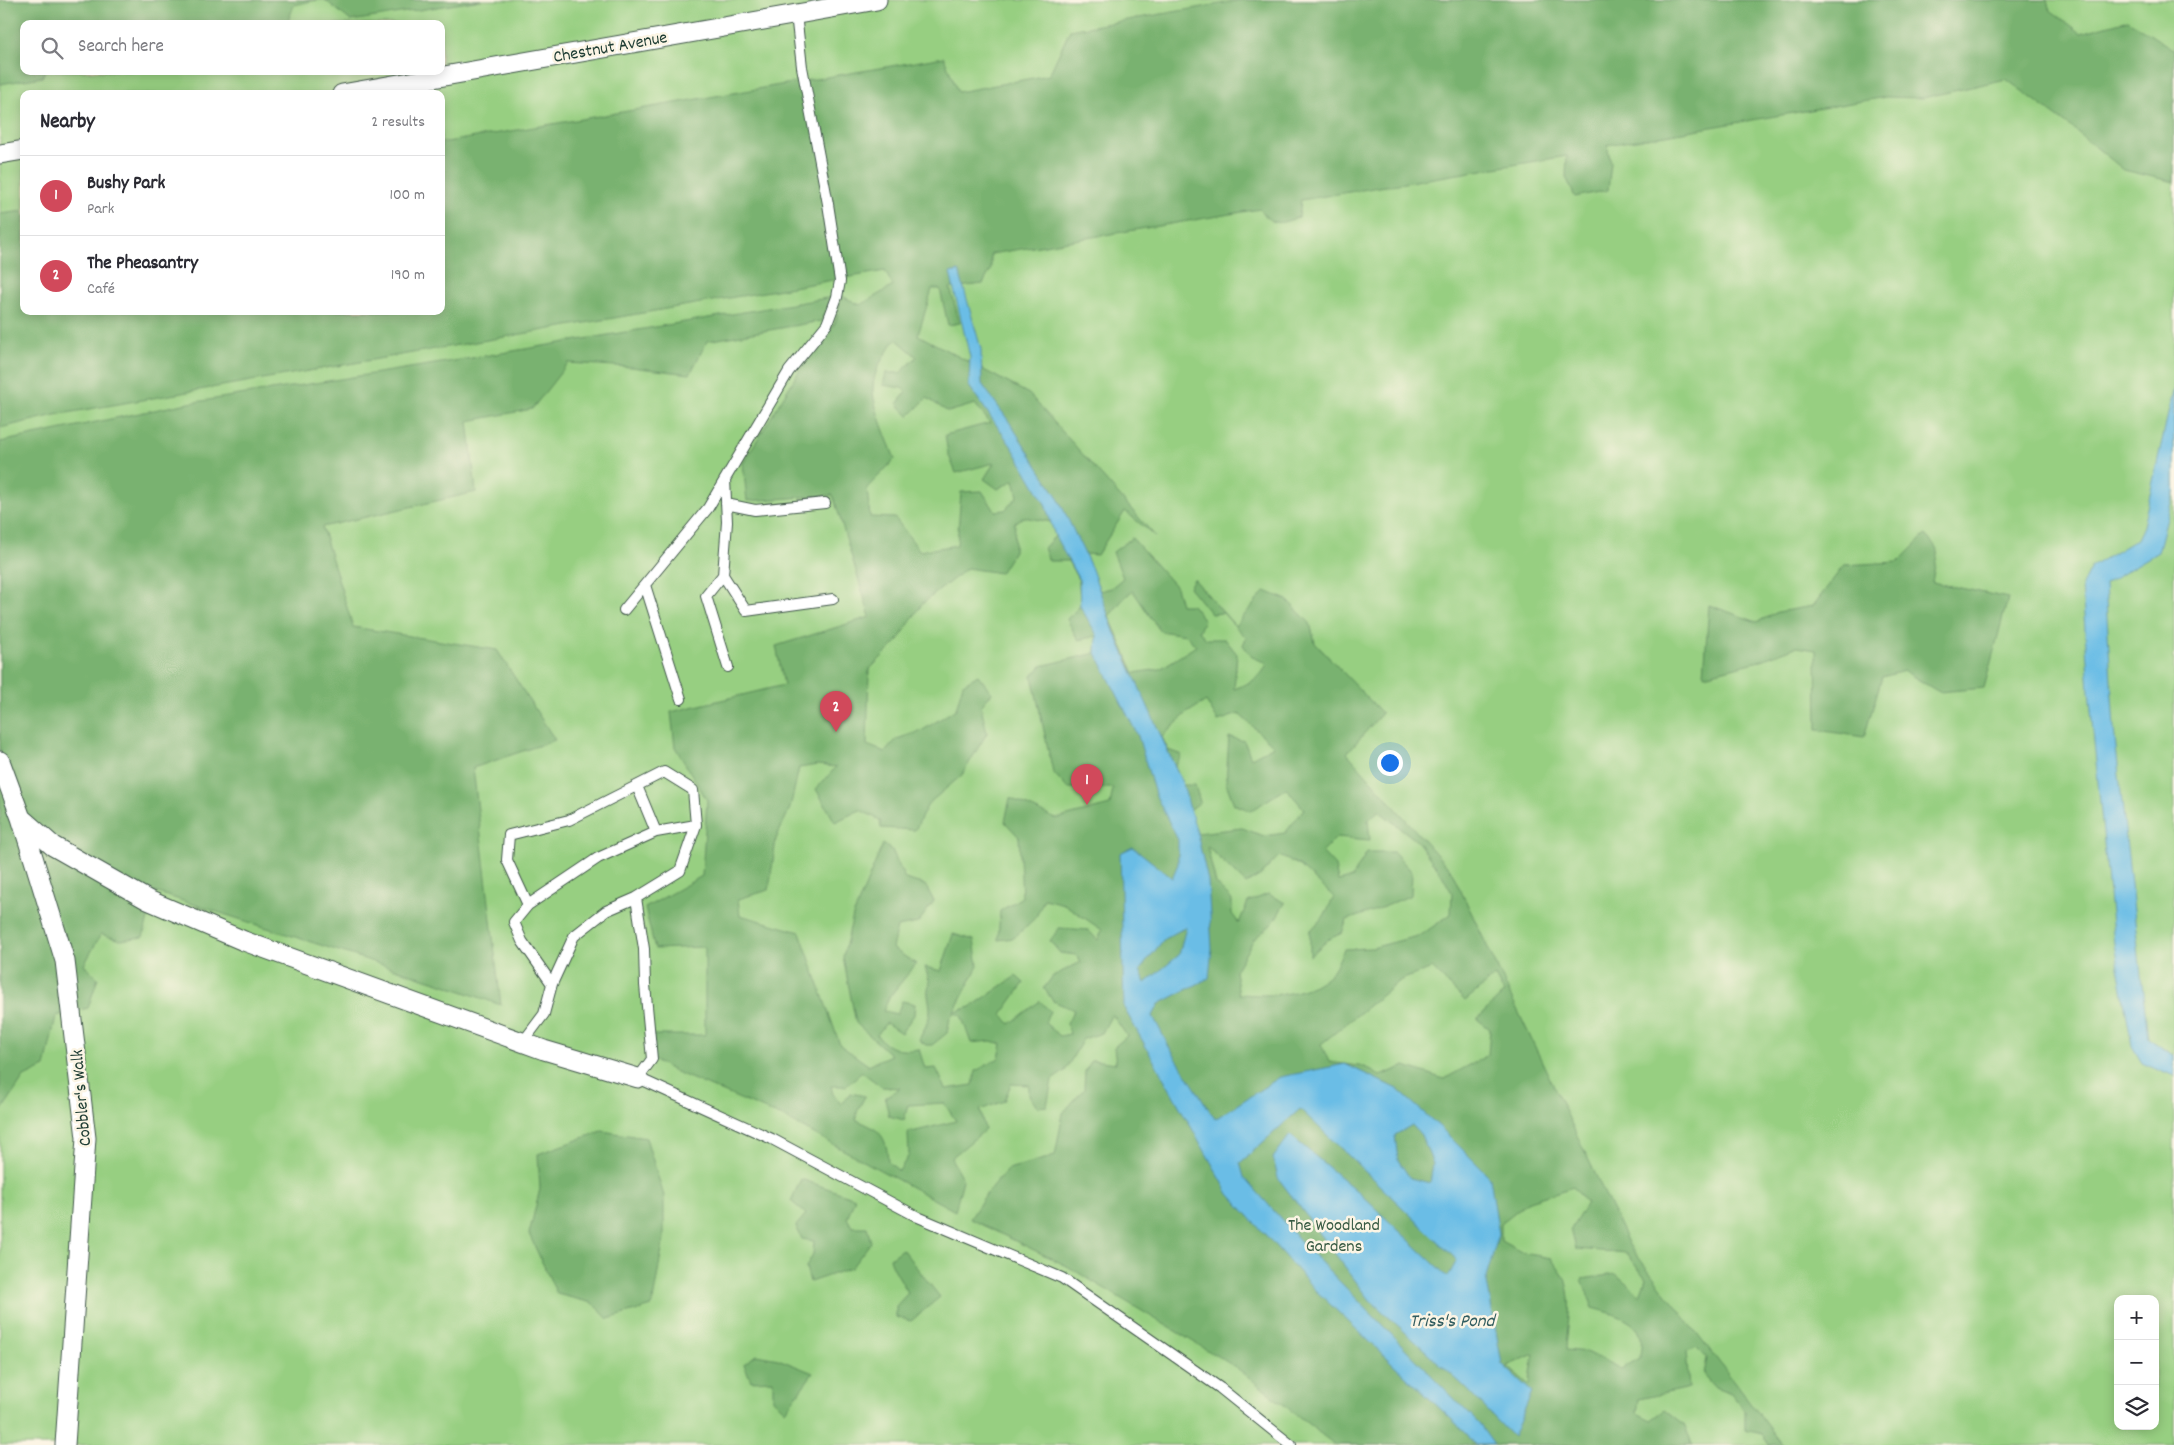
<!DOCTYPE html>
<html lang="en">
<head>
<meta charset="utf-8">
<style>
  :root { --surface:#fff; --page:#f2f2f3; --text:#2b2b33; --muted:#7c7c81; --line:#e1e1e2; --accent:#d1495b }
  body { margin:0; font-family:Dekko,sans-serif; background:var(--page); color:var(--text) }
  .controls { position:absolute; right:15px; bottom:15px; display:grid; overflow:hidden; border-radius:10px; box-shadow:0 2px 12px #0003 }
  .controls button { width:45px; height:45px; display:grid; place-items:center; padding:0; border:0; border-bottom:1px solid var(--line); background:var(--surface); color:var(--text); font:25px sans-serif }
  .you { position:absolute; left:1389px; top:762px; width:18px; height:18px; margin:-12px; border:4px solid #fff; border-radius:50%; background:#1a73e8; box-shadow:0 0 0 8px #1a73e833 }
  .badge { display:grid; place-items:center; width:32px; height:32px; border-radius:50%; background:var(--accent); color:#fff; font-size:16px; font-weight:700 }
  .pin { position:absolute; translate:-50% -41px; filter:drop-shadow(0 1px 2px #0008) }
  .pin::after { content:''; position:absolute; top:26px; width:18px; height:15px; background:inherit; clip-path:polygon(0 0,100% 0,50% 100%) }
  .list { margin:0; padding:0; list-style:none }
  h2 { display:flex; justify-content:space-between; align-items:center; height:65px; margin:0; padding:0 20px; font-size:21px }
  h2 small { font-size:16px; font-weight:400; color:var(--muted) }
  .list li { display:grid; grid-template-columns:32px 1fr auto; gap:15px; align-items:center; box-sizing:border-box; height:80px; padding:0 20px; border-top:1px solid var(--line) }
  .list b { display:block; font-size:19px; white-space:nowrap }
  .list p { margin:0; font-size:16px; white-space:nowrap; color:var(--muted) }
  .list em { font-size:16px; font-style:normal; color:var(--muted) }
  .icon { flex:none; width:28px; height:28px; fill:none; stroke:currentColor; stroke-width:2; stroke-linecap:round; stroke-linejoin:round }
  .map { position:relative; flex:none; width:2174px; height:1445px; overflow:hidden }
  .search { position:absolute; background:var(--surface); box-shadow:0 2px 12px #0003; left:20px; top:20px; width:425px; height:55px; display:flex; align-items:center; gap:12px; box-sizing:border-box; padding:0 18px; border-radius:10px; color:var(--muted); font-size:19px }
  .panel { position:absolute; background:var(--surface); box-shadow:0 2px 12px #0003; left:20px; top:90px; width:425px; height:225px; border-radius:10px }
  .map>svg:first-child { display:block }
</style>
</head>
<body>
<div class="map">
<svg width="2174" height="1445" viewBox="0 0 2174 1445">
  <rect width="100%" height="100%" fill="#fcf5e5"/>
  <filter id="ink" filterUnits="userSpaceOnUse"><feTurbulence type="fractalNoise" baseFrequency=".02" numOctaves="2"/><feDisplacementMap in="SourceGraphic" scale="10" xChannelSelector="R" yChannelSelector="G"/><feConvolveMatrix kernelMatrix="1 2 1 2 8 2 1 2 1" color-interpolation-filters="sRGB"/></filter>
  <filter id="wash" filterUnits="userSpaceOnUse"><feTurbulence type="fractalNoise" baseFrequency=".0096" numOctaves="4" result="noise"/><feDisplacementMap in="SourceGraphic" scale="20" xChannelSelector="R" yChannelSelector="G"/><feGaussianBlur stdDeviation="1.12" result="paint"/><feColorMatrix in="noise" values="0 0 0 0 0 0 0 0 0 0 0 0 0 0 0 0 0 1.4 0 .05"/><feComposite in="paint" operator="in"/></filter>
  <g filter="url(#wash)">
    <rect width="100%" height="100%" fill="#f4dec1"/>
    <!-- green -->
    <path fill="#97cf81" stroke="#5b865a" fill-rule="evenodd" d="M0,0h2174v1445h-2174zM24,24h417v47h-417zM24,94h417v217h-417zM2118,1299h37v127h-37z"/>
    <!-- forest -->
    <path fill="#79b26f" stroke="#4c7852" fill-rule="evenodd" d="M0,0h316l-22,5 -7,19h-263v47h21l-3,6 -42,7z
      M325,0h156l-130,21z
      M1242,0h805l2,9 32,24 47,-13 46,30v132l-50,-12 -53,-43 -65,-48 -83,19 -37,-1 -279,48 4,18 -3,27 -33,7 -9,-20 1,-21 -266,44 -2,17c-19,7 -27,10 -39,-8l-269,45v15l-8,15 -33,4 10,35 -12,2 -8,-36h-8l-14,46 111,59 127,143 -31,-26 -28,44 -12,-1 15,37 11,-3 12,-10 -10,-26 19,-14 44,49 5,18h11l12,15 -5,11 7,8h19l12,15 -3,35c13,-5 29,-11 33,-26l-15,-6 -9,-12 3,-7 -23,-25 -12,1 -22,-27 5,-8 41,47 30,-35 22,9 23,23 5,20 67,70 -35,40 105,119 177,373 154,200h-13l-8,-11 -17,-4v-19l-14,-18 -16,-6 -11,-13 3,-16 -11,-11 -10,4 3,37 -50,11 -2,14 14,7 14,-10 19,15 9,20h-358l-98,-77 -170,-102 -97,-47 16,-25 22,-25 47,-13 8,-43 21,-24 1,-18 7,-11 24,3 -2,-16 13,-11 -15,-22 -10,19 -19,6 -18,32 -13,9 -5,26 -10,1 -8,-12v-10l-18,-1 -7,17 -24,9 5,20 -34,28 12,22 -8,31 -170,-93 -109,-46 -24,-13 -2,-24h55v-88l-50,2 -10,-41 57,-32 5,-76 -32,-53 -4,-35 113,-27 -8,-39 94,-29 -37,-122 -86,6 -4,-38 58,-95 34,-45 7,-27 18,9 33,-19 -8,-15 -830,144 -55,13v-214l24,-3v100h417v-168l503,-86 14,35 91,-17 21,-45zM896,339l21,18 -17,16h-14l-3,12 19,3 4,4 -9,12 12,12 18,-18 21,14 27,-8 15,19 -45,12 3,18 8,20 38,-10 -10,16 14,10 16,-9 4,16 -13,14 -10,1 -13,-20 -21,1 -4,53 -37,6 -25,-33 -25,-1 -3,-29 28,-29c-6,-16 -23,-54 -22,-71 0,-18 13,-35 23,-49zM1023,517l28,5 4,14 -11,12 5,13h19l11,20 1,25 -13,13 11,21 19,-4 -1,17 -55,13 -9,10 21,96 14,16h46l-3,17 -54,14 -46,-21 -5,24 14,15 3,60 -22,14 -2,29 16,-2 22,-21 8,-18 20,5 38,26 -4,10 -10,-10 -29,-2 -9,13 10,12 16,2 5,7 -28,14 -9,12 9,13 21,9 -7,14 3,10 -10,2 -15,-13 5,-12 -10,-10 -30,23 -8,-10 22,-31 -8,-7 -45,31 -17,5 24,-46 -4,-26 -21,-6 -12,37 -16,-4 5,16c-5,10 0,16 0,27 0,10 -7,21 -11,30l7,5h6l15,-12 3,-15 4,-5 7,2 10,28 20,-2 11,3 -3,14 -23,13 -3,14 -27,4 -10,-21 -11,1 -6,-20c-17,3 -31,1 -42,-14l9,-12 15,10 13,-18 1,-11 -13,-3 -5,13 -14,-3 7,-15 26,-32 -24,-16 5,-21 21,-4 16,-22 -9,-16 -20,-6 -13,-29 -9,-6 -30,72 -10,41 13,66 35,32 -23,10 -28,-20 -40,-113 -60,-17 -2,-16 31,-9 7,-51 14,-31 9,-40 18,-3 19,2 -20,22 19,33 25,-12 20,10 1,8 34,2 13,-26 34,-29 25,-42 -6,-27 11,-13 -14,-18 -15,9 -7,25 -33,21 -26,9 -12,13 -18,-7 2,-75 28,-28 25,-38 45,-36 33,5 14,-22 1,-28zM1133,591l27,40 26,4 10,11 -36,23 -26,4 -25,-57c8,-8 14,-19 24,-25zM1206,701l12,20 21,-7 35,32 -23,12 -7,-17 -15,-4 -3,46 8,21 17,7 35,-23 18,21 -19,24 -21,3 -22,-8 -45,5 -7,-23 10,-8 -5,-17h-12l-8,-18 7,-12 -14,-5 -6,-13 25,-24zM1379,811l39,31 24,33 10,18 -1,21 -30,21 -49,13 -28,1c-4,8 -9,21 -16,27 -25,21 -58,20 -89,18l-4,-23 19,-32 19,-16 12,-20 -17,-9 -20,8 -9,21 -7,-9v-14l-16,-16 -9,-38 39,38 15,-9 18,-19 20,9 35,32 -10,19 -14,15v25l19,-17 13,-6 5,-13 29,-10 35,-15 1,-23 -18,-20h-27l-15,26 -14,3 -3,-15 -13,-14 15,-15 33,3 -2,-20zM1432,968l33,33 30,-25 9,17 -27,26 13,10 -2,26 -44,24 -39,-13 -25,10 -15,-9 -36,-5 -8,-18 80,-64zM862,1072l20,15 18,1 -15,10 4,18 15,4 4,-15 36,-2 12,18 -48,12 1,22 -10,16 -11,-9c-1,-26 -8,-33 -32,-42l1,-8 8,-16 -15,-3 -9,11 -8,-10 -2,-8h15zM1573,1187l14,16 -16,26 5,20 51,4 19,26 -6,16 -24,-21 -34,5 11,29c15,4 42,11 47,26 3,7 0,17 0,24l-19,11 -34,-17 -21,-2c1,-23 7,-45 0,-68 -2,-8 -10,-16 -15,-24l-28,-5 -22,-12v-18l28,-22zM1534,1354l-5,31 -22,-19z
      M833,297l-12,24 -114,20 -17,33 -59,-7 -63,-4 -36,46 -64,12 8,71 -154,35 31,100 144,23 58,90 -82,28 28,237 -62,-22 -284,-91 -12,45 -23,3 -19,-6 -17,31 14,13 -10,30 -32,8 -11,51 -21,10 -24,36v-671l183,-38 277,-44z
      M1925,535l13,14 -6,33 76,16 -24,90 -45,4 -35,-21 -22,6 -18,60 -47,-7 -1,-80 -20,-3 -40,15 -52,13 5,-70 48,17 21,-10 35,-6 31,-41 54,-3z
      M602,1131l44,7 18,58v42l-12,68 -44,13 -16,-16 -35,-9 -28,-60 11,-45 -2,-35z
      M801,1179l54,19 -8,20 5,9h15l4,15 -20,26 -41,14 -4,-15 7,-13 1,-13 -12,-2 -6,-13 10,-12 -15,-13z
      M902,1249l38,48 -29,24 -15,-4v-11l12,-13c-4,-9 -17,-27 -18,-35z
      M756,1355l22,4 35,14 -28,38 -12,-12v-19l-22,1 -7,-17z"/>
    <!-- water -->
    <path fill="#6abde6" stroke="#447d8d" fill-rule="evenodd" d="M959,271l22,78 1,35 26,36 49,76 35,73 22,62 69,154 14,48 11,48 4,67 -3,30 -50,26 -6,12 16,31 46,72 65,-42 65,-13 52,25 43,38 50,50 9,57 -13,43 16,87 30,28 -19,45 -48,-50 -95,-87 -92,-122 -5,-20 17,-23 68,57 90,85 9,-17 -157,-151 -60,54 4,14 60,68 175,179 15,21h-19l-8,-11 -153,-145 -85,-95 -105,-186 -4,-155 13,-6 39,31 6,-14v-24l-23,-46 -17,-58 -42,-83 1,-18 -17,-29 -1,-26 -24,-44 -10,-32 -31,-54 -45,-64 1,-29 -20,-84zM1186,927l-7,28 -34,28 -5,-13 24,-31zM1412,1125l9,10 12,29 -3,19 -20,-5 -12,-18 -3,-25z
      M2174,387v105l-16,60 -53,32 9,145 34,309 26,18v21l-32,-14 -10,-17 -18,-102 -25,-253 -7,-106 9,-18 46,-28 6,-13z"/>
  </g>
  <g filter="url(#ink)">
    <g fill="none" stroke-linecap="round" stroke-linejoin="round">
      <!-- lane casing -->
      <g stroke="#3f5549" stroke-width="12">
        <path id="lane" d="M725,479l2,43 -4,53 -17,21 22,71
          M726,504l29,6 70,-7
          M723,575l23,36 87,-12
          M645,585l36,114
          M624,610l84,-102 81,-137 38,-47 10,-27 3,-16 -12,-77 -26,-137 -6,-53
          M637,786l19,46
          M636,898l8,51 1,36 7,74 -14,19 134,61 146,78 144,61 158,110 71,57
          M552,984l-30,-43 -8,-19 14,-17 70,-47 58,-26 40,-7
          M523,1042l21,-28 8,-30 22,-48 32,-25 30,-13 44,-27 16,-46 -3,-35 -29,-18 -95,48 -60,15 -2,25 21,45"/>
      </g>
      <!-- street casing -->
      <g stroke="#3f5549" stroke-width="21">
        <path id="street" d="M342,94l535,-94
          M0,154l24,-4
          M0,761l21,57 44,143 21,177 -21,307
          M21,818l32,28 95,54 96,41 300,109 94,28"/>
      </g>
      <!-- lane -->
      <use href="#lane" stroke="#fff" stroke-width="10"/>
      <!-- street -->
      <use href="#street" stroke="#fff" stroke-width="19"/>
    </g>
  </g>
  <g text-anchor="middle" stroke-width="5" stroke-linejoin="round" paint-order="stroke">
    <!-- street labels -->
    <g font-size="18" fill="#1f3d34" stroke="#fcf5e5">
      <text transform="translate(610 46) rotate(-10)" y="6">Chestnut Avenue</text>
      <text transform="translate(80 1098) rotate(-95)" y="6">Cobbler's Walk</text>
    </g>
    <!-- park labels -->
    <g font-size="18" fill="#375a43" stroke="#fcf5e5">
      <text x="1334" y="1230">The Woodland<tspan x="1334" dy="21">Gardens</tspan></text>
    </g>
    <!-- water labels -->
    <g font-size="19" font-style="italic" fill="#325d60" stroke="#fcf5e5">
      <text x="1452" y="1326">Triss's Pond</text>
    </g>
  </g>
</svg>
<div class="controls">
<button>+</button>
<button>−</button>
<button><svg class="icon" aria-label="layers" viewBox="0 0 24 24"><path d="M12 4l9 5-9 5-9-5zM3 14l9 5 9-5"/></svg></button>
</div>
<div class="you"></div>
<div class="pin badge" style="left:1087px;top:805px">1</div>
<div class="pin badge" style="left:836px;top:732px">2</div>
<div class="search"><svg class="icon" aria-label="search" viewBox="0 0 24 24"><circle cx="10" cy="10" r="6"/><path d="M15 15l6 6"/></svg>Search here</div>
<section class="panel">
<h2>Nearby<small>2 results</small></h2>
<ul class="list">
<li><span class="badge">1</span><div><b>Bushy Park</b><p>Park</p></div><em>100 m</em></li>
<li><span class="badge">2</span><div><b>The Pheasantry</b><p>Café</p></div><em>190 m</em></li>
</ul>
</section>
</div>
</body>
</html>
